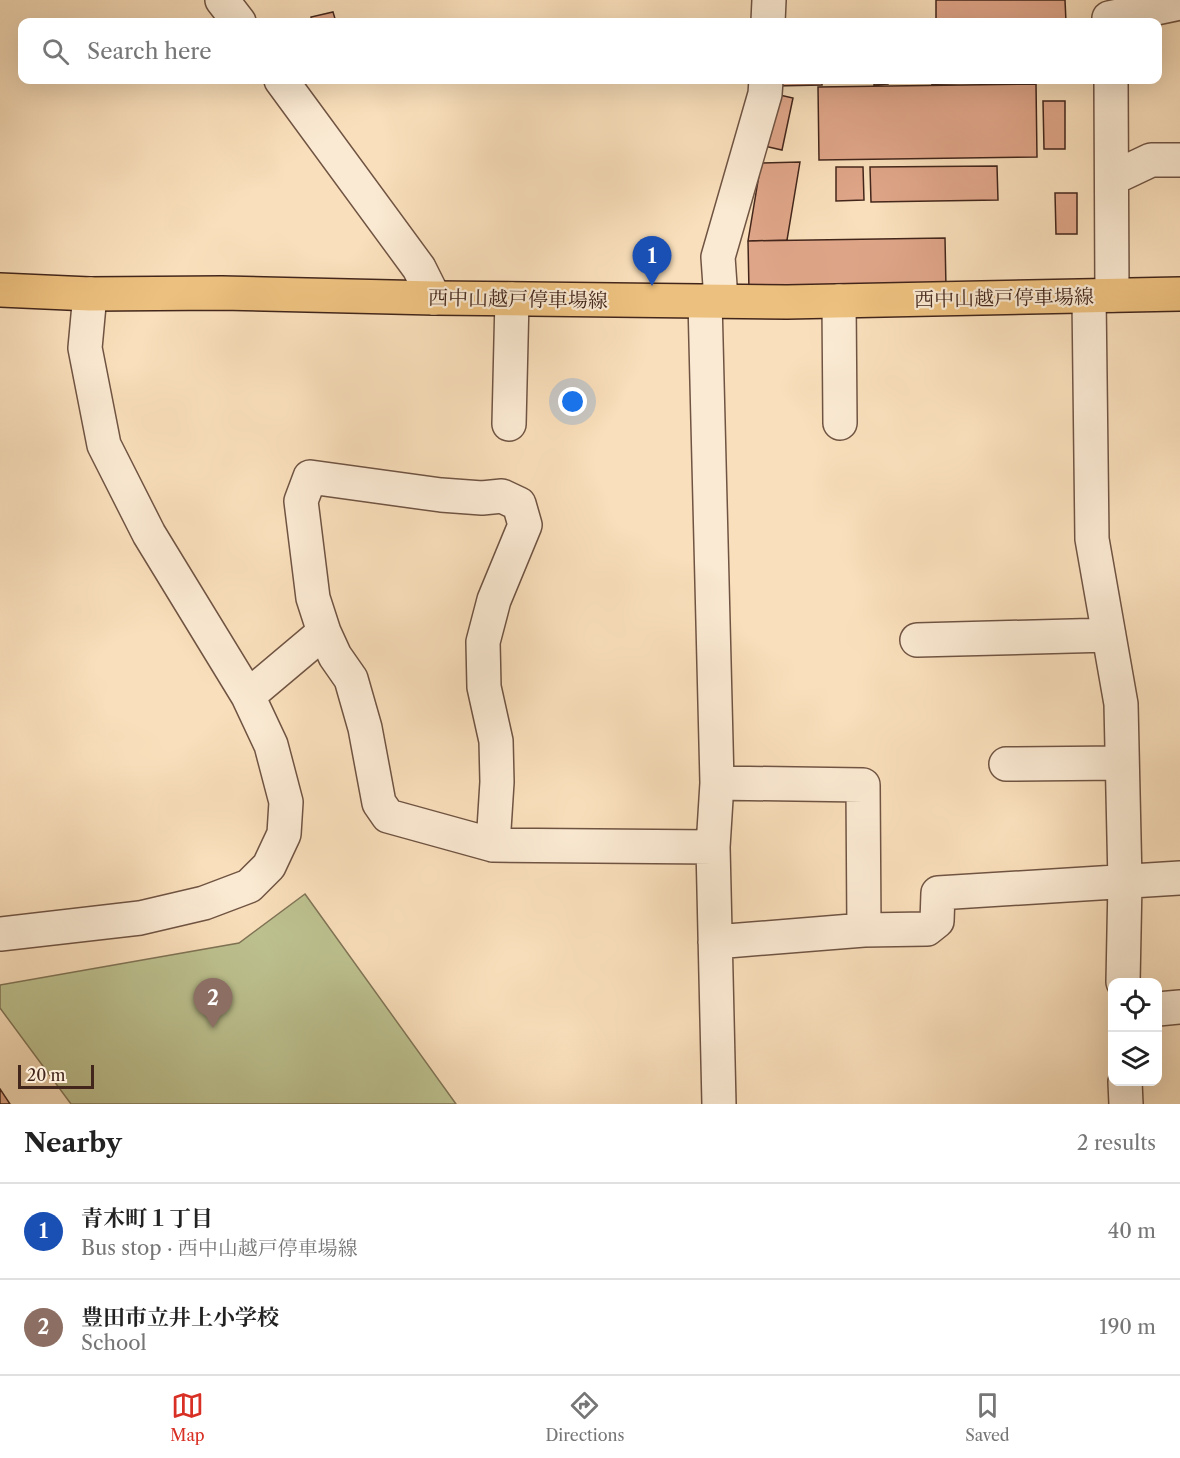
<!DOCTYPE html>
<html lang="en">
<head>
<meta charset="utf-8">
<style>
  :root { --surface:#fff; --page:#f6f6f6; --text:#222; --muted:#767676; --line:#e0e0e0; --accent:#d93025 }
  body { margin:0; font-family:"Libre Caslon Text","Noto Serif JP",serif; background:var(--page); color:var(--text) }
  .controls { position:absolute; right:18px; bottom:18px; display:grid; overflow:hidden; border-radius:12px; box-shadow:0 6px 24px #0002 }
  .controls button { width:54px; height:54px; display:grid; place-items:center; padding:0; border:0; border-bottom:2px solid var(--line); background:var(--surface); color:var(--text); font:30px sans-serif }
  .scale { position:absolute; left:18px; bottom:15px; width:76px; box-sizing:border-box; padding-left:6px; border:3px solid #43261b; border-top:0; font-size:16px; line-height:21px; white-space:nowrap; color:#43261b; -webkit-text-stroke:4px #fbead3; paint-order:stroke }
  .you { position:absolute; left:573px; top:402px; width:21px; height:21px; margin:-15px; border:4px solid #fff; border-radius:50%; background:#1a73e8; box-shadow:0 0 0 9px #1a73e833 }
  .badge { display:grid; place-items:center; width:39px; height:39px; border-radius:50%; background:var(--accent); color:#fff; font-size:20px; font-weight:700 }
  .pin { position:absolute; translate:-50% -50px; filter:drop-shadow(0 2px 3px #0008) }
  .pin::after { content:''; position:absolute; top:32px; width:21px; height:18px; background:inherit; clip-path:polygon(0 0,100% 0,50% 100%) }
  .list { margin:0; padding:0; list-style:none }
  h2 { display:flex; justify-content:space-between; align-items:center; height:78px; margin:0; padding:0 24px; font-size:26px }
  h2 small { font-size:20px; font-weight:400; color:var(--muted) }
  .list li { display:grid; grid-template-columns:39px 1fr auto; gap:18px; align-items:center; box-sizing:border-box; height:96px; padding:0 24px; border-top:2px solid var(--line) }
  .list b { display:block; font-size:22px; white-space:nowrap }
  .list p { margin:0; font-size:20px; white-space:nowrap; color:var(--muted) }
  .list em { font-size:20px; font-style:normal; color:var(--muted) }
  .icon { flex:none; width:33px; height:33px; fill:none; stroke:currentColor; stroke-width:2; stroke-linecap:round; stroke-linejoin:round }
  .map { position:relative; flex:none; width:1180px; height:1104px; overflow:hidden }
  .search { position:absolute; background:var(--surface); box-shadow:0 6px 24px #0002; left:18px; right:18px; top:18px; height:66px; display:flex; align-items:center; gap:15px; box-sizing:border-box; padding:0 21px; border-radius:12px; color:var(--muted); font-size:22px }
  .sheet { height:270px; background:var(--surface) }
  nav { display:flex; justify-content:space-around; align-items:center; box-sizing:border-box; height:84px; border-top:2px solid var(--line); background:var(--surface); font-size:16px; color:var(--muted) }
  nav a { display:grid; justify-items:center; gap:3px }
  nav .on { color:var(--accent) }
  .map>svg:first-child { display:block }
</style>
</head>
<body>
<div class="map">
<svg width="1180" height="1104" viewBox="0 0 1180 1104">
  <rect width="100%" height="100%" fill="#f9dfbb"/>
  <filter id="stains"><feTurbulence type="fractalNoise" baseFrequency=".00333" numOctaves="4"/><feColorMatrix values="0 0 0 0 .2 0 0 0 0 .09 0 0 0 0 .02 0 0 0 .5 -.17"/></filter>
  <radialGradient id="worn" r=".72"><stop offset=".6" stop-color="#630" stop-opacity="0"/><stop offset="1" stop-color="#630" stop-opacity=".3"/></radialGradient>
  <!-- green -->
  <path fill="#bdc290" stroke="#807456" stroke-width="1.5" d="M305,894l151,210h-385l-71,-96v-23l239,-42z"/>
  <!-- building -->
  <path fill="#dfa588" stroke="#43261b" stroke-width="1.5" d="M936,0h129l1,22h-130z
    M333,12l3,10h-24l-1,-5z
    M775,80h47v5l-47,1z
    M874,80h14v4l-14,1z
    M932,80h37v3l-37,1z
    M1036,84l1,73 -218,3 -1,-73z
    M771,93l22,5 -11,52 -22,-5z
    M1043,101h22v48h-21z
    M800,162l-13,78 -39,1 13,-78z
    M997,166l1,34 -127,2 -1,-35z
    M836,167h27l1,33 -28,1z
    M1055,193h22v41h-21z
    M945,238l1,50 -197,3 -1,-50z
    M0,1089l10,15h-10z"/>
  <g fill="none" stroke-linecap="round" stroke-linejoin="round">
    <!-- minor casing -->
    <g stroke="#705443" stroke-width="36">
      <path id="minor" d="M222,0l17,22
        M1109,18l71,-15
        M768,22l1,-22
        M281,80l138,188 15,30
        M1111,80l1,215
        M1113,178l38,-18h29
        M1089,297l3,242 29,165 4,178 -2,100
        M721,300l-3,-43 47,-163 1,-14
        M705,301l12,482 -4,64 6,257
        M839,301l1,122
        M509,424l3,-125
        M917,640l192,-5
        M248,696l76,-64
        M1006,764l116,-1
        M717,783l146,2 1,145
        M493,845l-105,-29 -9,-13 -14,-75 -14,-49 -16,-23 -11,-24 -11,-34 -12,-97 9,-24 131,18 41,3 20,-2 17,8 6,21 -31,75 -11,42 1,45 12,54 1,41 -4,63 220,2
        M0,934l140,-16 64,-15 45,-17 20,-20 15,-32 2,-32 -15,-57 -23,-49 -99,-162 -45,-89 -19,-97 5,-54
        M715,942l149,-12 63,-1 10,-8 1,-28 242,-15
        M1158,1009l22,-2
        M1125,1082l1,22"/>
    </g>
    <!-- major casing -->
    <g stroke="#43261b" stroke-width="36">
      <path id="major" d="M0,290l90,4 132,-1 212,5 353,4 393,-8"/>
    </g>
    <!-- minor -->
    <use href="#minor" stroke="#fbead3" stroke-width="33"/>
    <!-- major -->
    <use href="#major" stroke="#ecc07e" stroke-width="33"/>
  </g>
  <g text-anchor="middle" stroke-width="4.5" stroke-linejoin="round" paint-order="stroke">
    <!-- street labels -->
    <g font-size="20" fill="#43261b" stroke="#fbead3">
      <text transform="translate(1004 298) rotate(-1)" y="7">西中山越戸停車場線</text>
      <text transform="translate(518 299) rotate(1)" y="7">西中山越戸停車場線</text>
    </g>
  </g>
  <rect width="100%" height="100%" filter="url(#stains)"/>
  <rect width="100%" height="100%" fill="url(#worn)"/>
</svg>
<div class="controls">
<button><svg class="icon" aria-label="locate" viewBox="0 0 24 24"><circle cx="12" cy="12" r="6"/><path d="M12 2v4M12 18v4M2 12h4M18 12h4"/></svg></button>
<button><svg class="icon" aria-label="layers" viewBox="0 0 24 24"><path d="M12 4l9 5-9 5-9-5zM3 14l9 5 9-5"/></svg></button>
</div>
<div class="scale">20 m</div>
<div class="you"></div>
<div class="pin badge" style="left:652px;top:286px;background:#1a4fb4">1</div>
<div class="pin badge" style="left:213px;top:1028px;background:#8d6e63">2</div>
<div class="search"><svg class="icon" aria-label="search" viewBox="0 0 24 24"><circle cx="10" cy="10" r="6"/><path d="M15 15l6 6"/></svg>Search here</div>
</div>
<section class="sheet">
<h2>Nearby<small>2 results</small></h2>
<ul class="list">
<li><span class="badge" style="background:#1a4fb4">1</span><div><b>青木町１丁目</b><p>Bus stop · 西中山越戸停車場線</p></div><em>40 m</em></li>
<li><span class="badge" style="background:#8d6e63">2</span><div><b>豊田市立井上小学校</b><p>School</p></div><em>190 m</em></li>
</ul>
</section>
<nav>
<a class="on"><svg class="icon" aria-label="map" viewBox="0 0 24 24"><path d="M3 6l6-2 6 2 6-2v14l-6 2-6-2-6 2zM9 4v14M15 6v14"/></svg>Map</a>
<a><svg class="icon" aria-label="directions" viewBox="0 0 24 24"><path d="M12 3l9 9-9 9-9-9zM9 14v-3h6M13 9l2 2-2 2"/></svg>Directions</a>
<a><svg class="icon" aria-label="saved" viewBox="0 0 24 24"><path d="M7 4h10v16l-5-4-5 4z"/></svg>Saved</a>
</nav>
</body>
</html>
